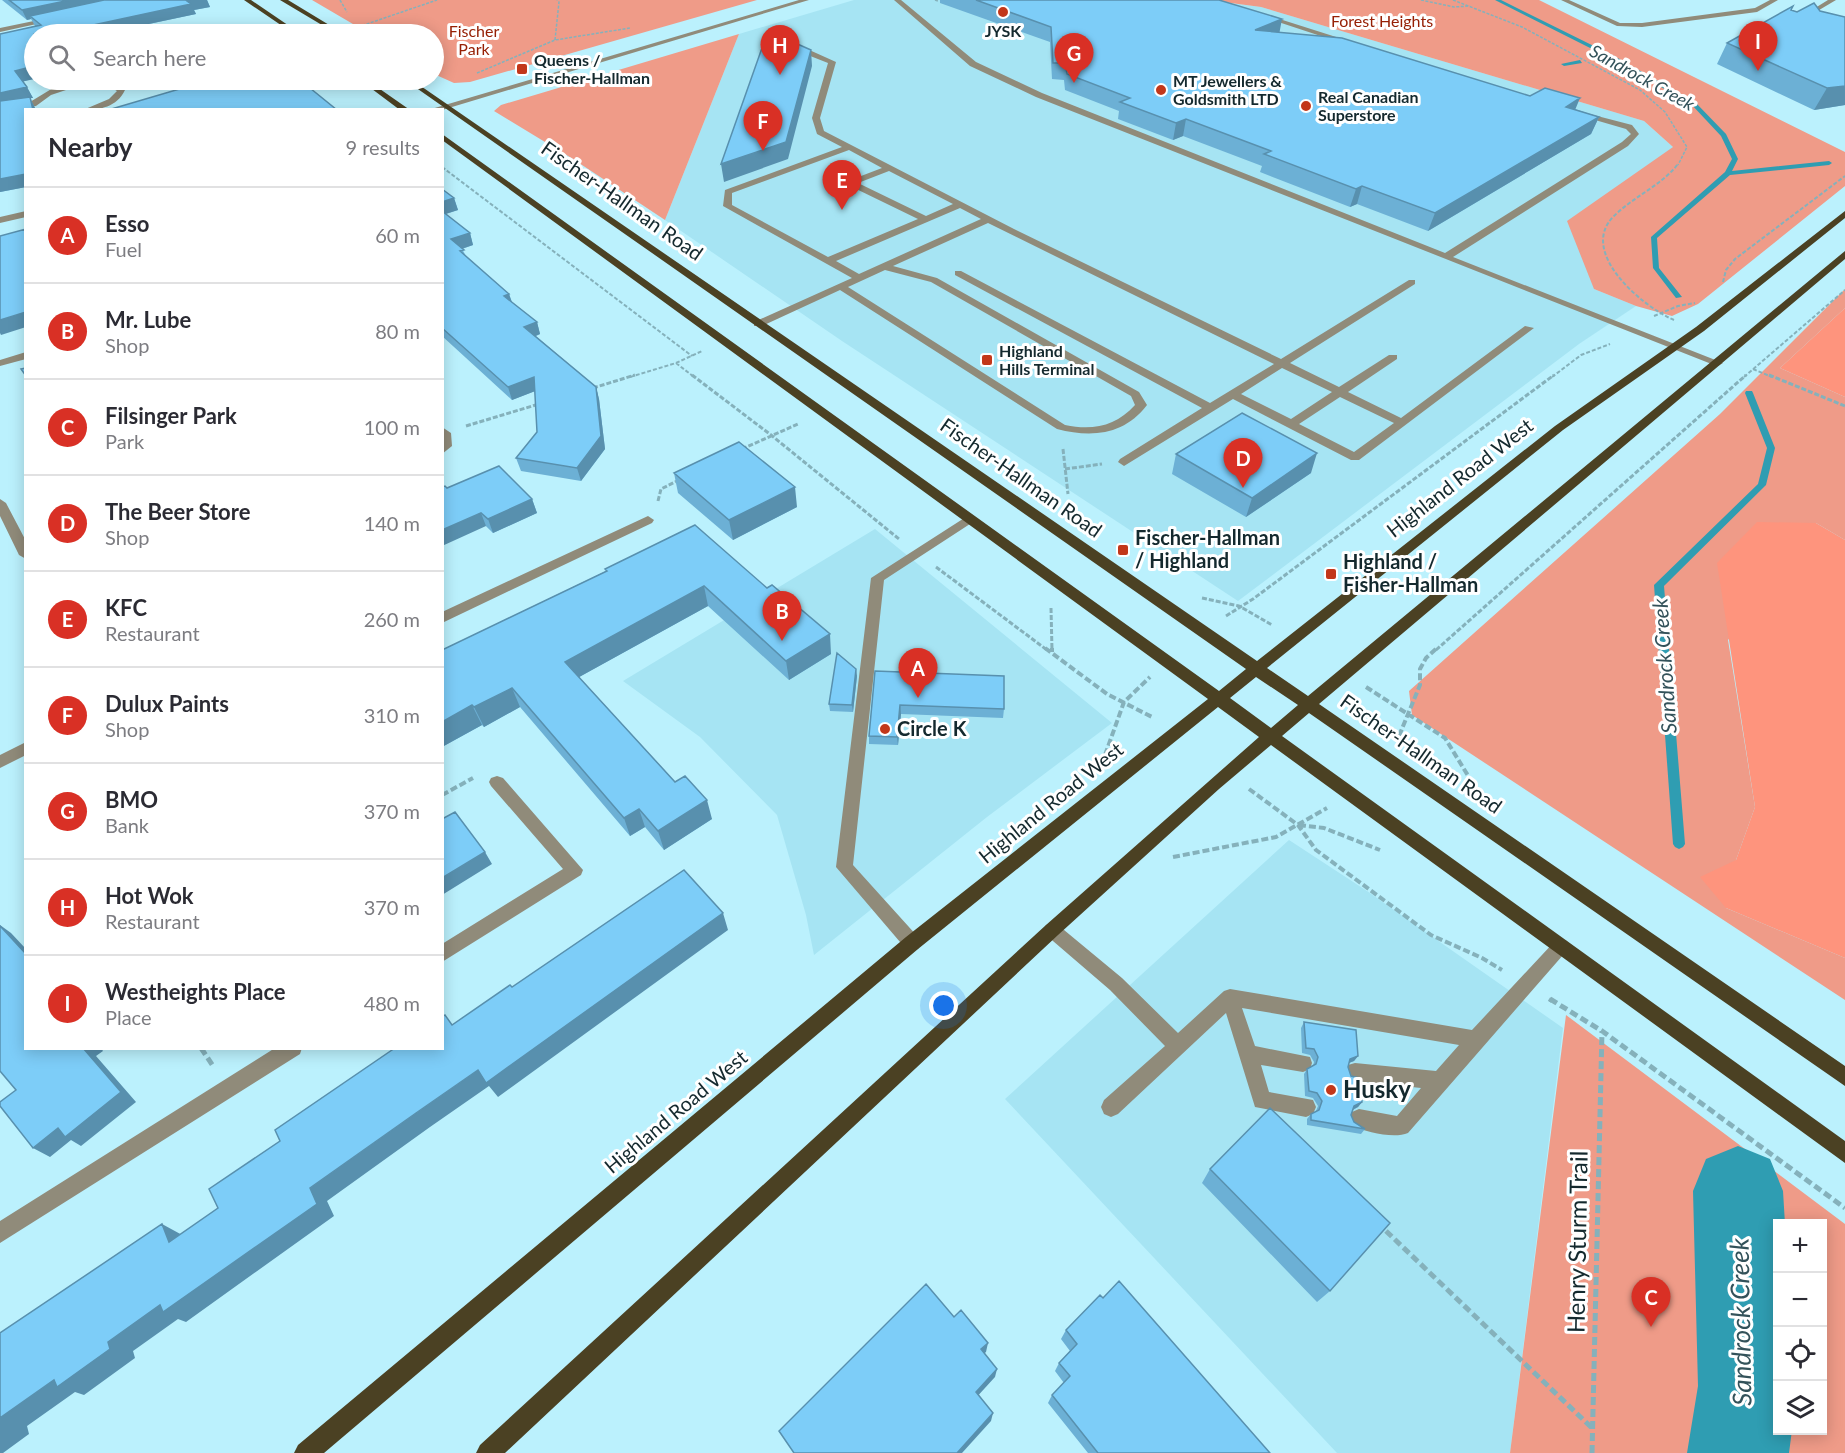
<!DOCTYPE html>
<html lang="en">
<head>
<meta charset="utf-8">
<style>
  :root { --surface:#fff; --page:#f2f2f3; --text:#2b2b33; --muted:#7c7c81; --line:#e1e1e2; --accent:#d93025 }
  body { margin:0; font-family:Lato,sans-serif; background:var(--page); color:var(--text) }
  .controls { position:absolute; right:18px; bottom:18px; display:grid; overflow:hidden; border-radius:0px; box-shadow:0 3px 15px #0003 }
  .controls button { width:54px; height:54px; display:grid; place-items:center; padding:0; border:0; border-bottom:2px solid var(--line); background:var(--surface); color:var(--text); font:30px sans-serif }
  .you { position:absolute; left:944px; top:1006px; width:21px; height:21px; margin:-15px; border:4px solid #fff; border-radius:50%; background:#1a73e8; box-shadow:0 0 0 9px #1a73e833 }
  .badge { display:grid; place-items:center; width:39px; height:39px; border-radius:50%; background:var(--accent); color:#fff; font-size:20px; font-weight:700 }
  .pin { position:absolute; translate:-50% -50px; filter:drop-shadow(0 2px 3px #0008) }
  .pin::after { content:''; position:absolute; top:32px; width:21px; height:18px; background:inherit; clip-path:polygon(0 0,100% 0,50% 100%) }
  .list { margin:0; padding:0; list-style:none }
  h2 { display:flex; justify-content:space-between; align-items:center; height:78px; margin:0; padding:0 24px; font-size:26px }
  h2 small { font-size:20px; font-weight:400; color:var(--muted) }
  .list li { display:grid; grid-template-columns:39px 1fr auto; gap:18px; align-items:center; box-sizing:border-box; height:96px; padding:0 24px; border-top:2px solid var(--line) }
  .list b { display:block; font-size:22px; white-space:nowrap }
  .list p { margin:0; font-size:20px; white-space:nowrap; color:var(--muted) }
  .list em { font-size:20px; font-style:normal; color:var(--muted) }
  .icon { flex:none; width:33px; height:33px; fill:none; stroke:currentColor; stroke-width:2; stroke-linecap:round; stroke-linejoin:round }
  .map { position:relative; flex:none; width:1845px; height:1453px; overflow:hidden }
  .search { position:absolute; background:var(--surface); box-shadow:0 3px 15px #0003; left:24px; top:24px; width:420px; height:66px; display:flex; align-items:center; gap:15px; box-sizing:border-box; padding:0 21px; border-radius:33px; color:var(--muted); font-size:22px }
  .panel { position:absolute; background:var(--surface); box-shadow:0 3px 15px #0003; left:24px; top:108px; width:420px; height:942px; border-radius:0px }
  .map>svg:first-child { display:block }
</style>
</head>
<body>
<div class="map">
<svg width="1845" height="1453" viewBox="0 0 1845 1453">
  <rect width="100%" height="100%" fill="#bbf1fd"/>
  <!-- built -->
  <path fill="#a6e4f3" d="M854,0h353l54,7 383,114 29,26 -79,142 42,17 -57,38 -341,257 -396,-260 -177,-121 74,-186z
    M875,529l237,194 -125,94 -173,138 -8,-40 -29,-100 -77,-78 -77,-56z
    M1289,840l78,51 196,137 -53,425h-173l-332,-354z"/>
  <!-- green -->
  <path fill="#ef9b88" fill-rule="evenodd" d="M312,0h445l-287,82 -16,1 -20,-9v-40h-64z
    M1208,0h331l306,152v34l-147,118 -26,12 -36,-10 -42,-17 -27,-68 106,-74 -29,-26 -383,-114z
    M739,34l-74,186 -92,-61 -79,-48 7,-6z
    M1845,289v19l-65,60 65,29v143l-29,-17 -88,117 27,167 -19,53 -10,48 119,50v42l-433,-285 -3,-24 311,-277z
    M1566,1015l279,209v229h-335zM1778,1224h44v206h-44z"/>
  <!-- forest -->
  <path fill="#fe947d" d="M1845,308v89l-65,-29z
    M1757,522l59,1 29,17v418l-119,-50 -26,-31 36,-17 19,-53 -38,-244z"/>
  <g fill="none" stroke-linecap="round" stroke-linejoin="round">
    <!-- stream -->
    <path fill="#2f9db2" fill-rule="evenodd" d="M1495,0h6l113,56 81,46 31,32 12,25 -6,12 97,-10 3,2 -3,2 -99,10 -73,63 2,30 23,29 -6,1 -23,-30 -2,-31 74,-65 7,-13 -11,-23 -30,-32 -81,-46z
      M1580,60l2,3 -18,3 -3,-2z
      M1746,391h6l1,2 22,55 -9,37 -102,101 21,258 -2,3 -4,2 -4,-2 -2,-3 -19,-259 104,-101 9,-36 -22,-55z"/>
    <!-- river -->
    <path fill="#2f9db2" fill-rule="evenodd" d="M1738,1146l32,13 13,32 2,33h-7v206h14l-3,23h-102l11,-67 -5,-195 13,-32z"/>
    <!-- path-far4 -->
    <path stroke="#85b1bb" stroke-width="1.5" stroke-dasharray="3 1.5" stroke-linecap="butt" d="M340,0l7,12
      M935,0l3,1
      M1421,0l33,7 16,-1
      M1453,0l69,27 118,63 25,22 22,35 -9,18
      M358,27l79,-27
      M555,40l4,-38 -2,-2
      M477,73l78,-33 75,-12"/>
    <!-- path-far3 -->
    <path stroke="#85b1bb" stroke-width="2" stroke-dasharray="4 2" stroke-linecap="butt" d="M442,167l250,189
      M1723,282l3,-12 9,-11 110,-83
      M1654,316l24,-10 17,-3
      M1674,320c-31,-13 -97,-68 -60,-104 19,-19 48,-31 64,-52
      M676,363l18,14
      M1753,369l19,8
      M630,377l46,-14 26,-12
      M1552,377l29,-22 29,-11
      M1744,377l101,-87"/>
    <!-- path-far2 -->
    <path stroke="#85b1bb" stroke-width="3" stroke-dasharray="5 2" stroke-linecap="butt" d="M692,375l79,60 128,104
      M1769,375l76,31
      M593,388l42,-13
      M466,426l73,-22
      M742,449l56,-25
      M1063,449l5,45
      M1065,469l37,-5
      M658,501l3,-12 18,-9
      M936,567l111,83
      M1202,598l37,8 33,19
      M1051,608l1,42
      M1226,616l27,-17 301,-224
      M1436,650l310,-275"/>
    <!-- path-far1 -->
    <path stroke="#85b1bb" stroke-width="4" stroke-dasharray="7 3" stroke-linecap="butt" d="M1045,648l62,46 47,24
      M1052,648v4
      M1366,687l79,51 30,49
      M1399,736l21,-51v-16l6,-11 11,-10
      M1105,755l19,-53 26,-25
      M1249,789l49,36 18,25 115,85 51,23 20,12
      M442,795l31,-17
      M1299,825l25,3 56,22
      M1173,857l103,-20 51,-29
      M1549,999l3,2"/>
    <!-- path -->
    <path stroke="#85b1bb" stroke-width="5" stroke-dasharray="8 4" stroke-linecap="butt" d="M1550,999l52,32 243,177
      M201,1048l12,18
      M1386,1231l206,197
      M1592,1453l10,-422"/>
    <!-- minor -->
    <path fill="#908b7a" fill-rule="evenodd" d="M799,0h10l-367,110h-14z
      M894,0h7l75,62 66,31 403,160 177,-111 9,-8 -5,-5 -48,-14v-4l54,14 7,9 -11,12 -175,111 270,106 -5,3 -4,-1 -678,-268 -66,-31z
      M1561,0h8l51,23h22l113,-15 15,-8h8l-21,12 -115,15 -25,-1z
      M1828,0h8l-32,19 -5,-1z
      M1260,14h4l91,29 -7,2 -88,-29z
      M53,17l2,3 -55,12v-4z
      M790,44h6l40,18 -16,56 4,13 190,98 267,130 128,-79h6v4l-125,79 49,24 50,-32h8v4l-49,33 53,26 124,-92 9,2 -175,132h-8l-118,-61 -109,67 -6,-4 2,-3 82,-51 -247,-133v-4h6l249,132 64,-39 -286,-141 -95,43 44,12 202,114 8,13c-23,30 -55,33 -90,24l-217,-139 -78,36h-8v-4l98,-44 -129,-72 2,-16 117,-43 -25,-13 -5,-16 16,-55 -38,-15zM849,150l33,18 -34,13v4l70,34 -90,38 -96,-52v-12zM889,171l64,33 -27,12 -68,-33zM960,208l21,11 -122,55 -23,-13zM885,270l46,12 200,114 4,9c-19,21 -42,26 -70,20l-217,-138zM1282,368l50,24 -41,27 -50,-25zM1340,397l54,26 -40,29 -55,-28z
      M86,81c14,-1 28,-1 39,9 -8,17 -25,20 -42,20l26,-11 8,-8 -11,-6 -31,2 -24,8 -15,11 -36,6v-4l30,-6 23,-14z
      M26,211v6l-26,6v-6z
      M26,352v7l-26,7v-6z
      M442,427l9,6 1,13 -10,8z
      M0,499l6,4 20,38v18l-7,-4 -19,-39z
      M969,515l4,1 2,3 -2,3 -89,58 -31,285 65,72 3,6 -3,6 -6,2 -6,-2 -70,-82 35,-289z
      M648,516l6,4 -2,3 -210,100v-11z
      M26,742v13l-26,13v-13z
      M497,776l6,2 80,92 -2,5 -139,87v-18l121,-75 -72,-83 -2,-4 2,-4z
      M1052,922l6,3 64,53 56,55 46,-42 6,-2 242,41 83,-89 6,-2 6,2 3,6 -162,186c-14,6 -42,-1 -56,-7l-3,-7 3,-7 7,-3 38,7 24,-28 -66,-7 -7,-2 -2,-7 2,-7 7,-2 81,8 23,-26 -217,-37 13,38 55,11 2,6 -2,6 -7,3 -42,-7 8,27 44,8 3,7 -3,7 -7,3 -51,-10 -29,-94 -108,101 -7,3 -7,-3 -3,-7 3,-7 61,-54 -55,-56 -64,-55 -3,-5 3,-5z
      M275,1048h27l-2,6 -300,189v-22z"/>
    <!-- major -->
    <path fill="#4b4123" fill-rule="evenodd" d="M244,0h7l50,34h-7z
      M280,0h8l56,34h-7z
      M360,80h7l43,30h-10z
      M405,80h7l845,581 298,-235 141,-99 149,-116v7l-141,113 -141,99 -296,238 41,28 537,-445v8l-526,445 526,362v20l-536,-373 -27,23 563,405v22l-574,-418 -52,44 -161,146 -553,518h-29l4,-8 566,-520 213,-188 -41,-30 -300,242 -594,504h-30l4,-8 608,-508 302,-238 -766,-559v-6l777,557 27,-22zM1256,677l42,28 -27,23 -41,-30z"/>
  </g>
  <!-- wall -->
  <path fill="#6cb0d5" d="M2,0h205l3,7 -16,3 2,4 -80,17 -82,3v45l-11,2 10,17h-3l6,12h-10v77l-26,5v-158l35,-8 -4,-7 -4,1z
    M940,0h279l60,32 296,77 24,8 -8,17 -163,97 -71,-27 -7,3 -90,-35 2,-6 -79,-30 -10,4 -55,-21 1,-8 -54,-21 -1,-10 -12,-1 -2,-37 -110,-39z
    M1791,10l6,2 23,-1 25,6v88l-31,5 -97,-46 10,-21z
    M442,189l12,9 4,12 -12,4 24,19 3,12 -11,4 4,7 43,38 3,8 25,20 3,12 -4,2 60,51 3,12 6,50 -24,32 -60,-10 -5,-13 21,-26 -2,-41 -23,9 -70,-64z
    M1176,454l135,19 -65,44 -74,-43z
    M674,473l123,34 -64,33 -55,-47z
    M447,488l85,11 5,14 -44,20z
    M695,525l136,129 -42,26 -81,-74 -129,71 96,105 37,37 -48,31 -19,-23 -15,9 -110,-129 -36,20 -2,-2 -40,22v-97l164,-79 -1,-2z
    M875,671l129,38 -1,9 -102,-4 -3,31 -29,-1v-8z
    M857,676l-4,36 -23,-1 -1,-7z
    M1304,1022l54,34 -4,5 -5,2 -1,4 14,35 -4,5 -5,3 -2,5 3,7 11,7 -4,5 -54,-9v-6l4,-5 5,-3 2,-5 -5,-8 -8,-2 -1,-22 3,-5 6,-3 1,-4 -4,-7 -8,-2 -1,-25z
    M1210,1169l120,122 -13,11 -115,-119z
    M1066,1330l204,123h-182l-40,-50 4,-8 12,-12 -9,-12 4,-8 11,-12 -9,-12z"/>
  <!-- shaded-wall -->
  <path fill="#5890ae" d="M70,0h53l-93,16 1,3 -4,1 -5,-10z
    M190,0h17l3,7 -16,3 2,4 -95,20 -17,-7z
    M1282,19l-3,16 -24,-5z
    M811,50l1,16 -24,93 -64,23 -3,-18z
    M34,66v13l-13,3 -6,-11z
    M1845,86v19l-31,5 13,-22z
    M27,87l6,11h-3l6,12 -36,-4v-13z
    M1580,98l-7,17 -7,-8z
    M1599,117l-8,17 -163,97 7,-18z
    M1186,119l-3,17 -10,4 3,-17z
    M26,174v13l-26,5v-13z
    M1362,186l-5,18 -7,3 6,-18z
    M454,198l4,12 -16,5v-13z
    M470,233l3,12 -18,6 -4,-12z
    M509,294l4,12 -9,-10z
    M26,312v15l-25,8 -1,-2v-13z
    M537,322l3,12 -12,5 -4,-12z
    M534,377l4,13 -26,10 -4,-13z
    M596,387l3,12 6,50 -24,32 -4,-13z
    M1317,453l-6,20 -65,44 6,-19z
    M795,487l2,20 -64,33 -4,-20z
    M532,499l5,14 -44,20 -5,-14z
    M481,513l5,13 -44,20v-16z
    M704,586l4,20 -136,75 -7,-19z
    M830,634l1,20 -42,26 -3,-19z
    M856,669l1,7 -4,36 -1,-7z
    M512,688l8,19 -36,20 -10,-20z
    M472,705l10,20 -40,22v-25z
    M900,705l1,9 -3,31 -1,-8z
    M707,800l5,19 -48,31 -6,-19z
    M639,809l6,18 -15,9 -6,-18z
    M485,852l7,12 -50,31v-17z
    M723,913l5,17 -230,167 -9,-11 -59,41 -103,74 7,15 -148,106 -8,-3 -45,32 2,7 -51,37 -9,-3 -48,34 2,8 -26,19h-3v-35l108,-76 202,-154 106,-75 62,-43z
    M0,925l11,8 15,16v5l-26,-28z
    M83,1048h18l2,3 -7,5 40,46 -55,44 -10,-6 -21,17 -17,-9z
    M1358,1056l-4,5 -8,3 4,-5z
    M1362,1102l-4,5 -8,4 4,-5z
    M162,1224l22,12 -15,6z
    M988,1343l-2,9 -7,6 2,-9z
    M997,1369l-2,8 -21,23 2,-8z
    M993,1413l-2,8 -29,32h-5z"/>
  <!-- building -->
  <path fill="#7dcdf8" stroke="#5890ae" stroke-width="1.5" d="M9,0h61l-48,10z
    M104,0h86l-3,1 4,3 -107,23 55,7h-105v32l-19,5 12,16 -27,6v-59l41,-9 -11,-9z
    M976,0h243l63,19 -27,11 87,8 188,58 15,-8 35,10 -14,9 33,10 -164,96 -73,-27 -6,3 -92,-35 7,-3 -85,-32 -10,4 -56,-21 10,-4 -63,-24 -2,-11h-12l-2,-36z
    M1814,3l6,8 25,6v69l-18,2 -100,-45 66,-37 -2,4 6,2z
    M768,31l43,19 -25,92 -65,22z
    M210,80h90l37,30h-229z
    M30,97l3,13h-7v64l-26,5v-78z
    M442,189l12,9 -12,4z
    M442,211l28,22 -19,6 13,11 -4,1 49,43 -5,2 33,26 -13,5 72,60 5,49 -24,32 -61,-10 21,-26 -3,-55 -26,10 -66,-59z
    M26,229v83l-26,8v-84z
    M26,368v8l-5,-7z
    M1242,413l75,40 -65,45 -76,-44z
    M739,442l56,45 -66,33 -55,-47z
    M499,466l33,33 -44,20 -7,-6 -39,17v-43l3,-1 2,2z
    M695,525l72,63 5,-3 58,49 -44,27 -82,-75 -139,76 110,120 10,-6 22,24 -49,31 -19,-22 -15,9 -112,-130 -38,19 -2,-2 -30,17v-72l165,-79 -2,-2z
    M837,653l19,16 -4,36 -23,-1z
    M875,671l129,5v33l-104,-4 -3,32 -28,-1z
    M455,812l30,40 -43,26v-59z
    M684,870l39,43 -237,170 -8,-13 -62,43 -106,75 7,16 -154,108 -3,-7 -52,37 2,7 -53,38 -3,-7 -54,38v-85l162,-109 7,18 49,-34 -9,-19 71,-48 -5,-11 120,-82h47v-31l3,-2 7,10 58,-40 2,2z
    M0,926l26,28v94h57l38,44 -56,45 -7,-9 -25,20 -33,-42v-4l16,-12 -16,-19z
    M1304,1022l52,8 2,26 -8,3 -2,8 3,9 9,2 2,24 -8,4 -3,9 3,7 11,7 -54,-9v-6l8,-4 3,-9 -5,-8 -8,-2 -2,-22 9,-5 2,-7 -4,-8 -8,-1z
    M1270,1108l120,115 -60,68 -120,-122z
    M1119,1281l151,172h-172l-46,-58 18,-19 -11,-13 18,-19 -11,-14 34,-35 3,3z
    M926,1284l28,33 7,-7 27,33 -7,6 16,20 -21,23 17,21 -36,40h-163l-15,-22z"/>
  <!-- markers -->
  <g fill="#c2371a" stroke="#fff" stroke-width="2">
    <circle cx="1003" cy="12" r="6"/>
    <rect x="516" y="63" width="12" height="12" rx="3"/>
    <circle cx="1161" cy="90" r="6"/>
    <circle cx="1306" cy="106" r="6"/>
    <rect x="981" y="354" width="12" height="12" rx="3"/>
    <rect x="1117" y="544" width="12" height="12" rx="3"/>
    <rect x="1325" y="568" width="12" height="12" rx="3"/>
    <circle cx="885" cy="729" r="6"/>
    <circle cx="1331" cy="1090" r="6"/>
  </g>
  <g text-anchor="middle" stroke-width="6" stroke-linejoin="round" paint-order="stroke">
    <!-- far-park labels -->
    <g font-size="16" fill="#962005" stroke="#fff">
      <text x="1382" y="27">Forest Heights</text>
      <text x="474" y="37">Fischer<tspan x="474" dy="18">Park</tspan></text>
    </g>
    <!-- far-poi labels -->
    <g font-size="16" font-weight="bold" fill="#14292e" stroke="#fff" text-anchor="start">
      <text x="1003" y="37" text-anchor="middle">JYSK</text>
      <text x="534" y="66">Queens /<tspan x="534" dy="18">Fischer-Hallman</tspan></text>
      <text x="1173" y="87">MT Jewellers &amp;<tspan x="1173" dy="18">Goldsmith LTD</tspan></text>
      <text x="1318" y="103">Real Canadian<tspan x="1318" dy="18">Superstore</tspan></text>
      <text x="999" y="357">Highland<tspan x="999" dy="18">Hills Terminal</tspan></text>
    </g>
    <!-- far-water labels -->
    <g font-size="18" font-style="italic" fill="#33525a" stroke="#fff">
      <text transform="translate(1642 78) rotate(29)" y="6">Sandrock Creek</text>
    </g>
    <!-- street labels -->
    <g font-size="20" fill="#14292e" stroke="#fff">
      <text transform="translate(622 201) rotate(35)" y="7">Fischer-Hallman Road</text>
      <text transform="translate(1021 478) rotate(35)" y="7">Fischer-Hallman Road</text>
      <text transform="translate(1460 478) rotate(-38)" y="7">Highland Road West</text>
      <text transform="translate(1421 754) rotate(35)" y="7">Fischer-Hallman Road</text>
      <text transform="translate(1051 803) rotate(-39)" y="7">Highland Road West</text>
      <text transform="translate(676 1112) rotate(-40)" y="7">Highland Road West</text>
    </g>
    <!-- poi labels -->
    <g font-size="20" font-weight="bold" fill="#14292e" stroke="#fff" text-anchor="start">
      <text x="1135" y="545">Fischer-Hallman<tspan x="1135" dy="23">/ Highland</tspan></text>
      <text x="1343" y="569">Highland /<tspan x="1343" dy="23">Fisher-Hallman</tspan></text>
      <text x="897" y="736">Circle K</text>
    </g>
    <!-- water labels -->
    <g font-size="21" font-style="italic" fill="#33525a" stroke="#fff">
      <text transform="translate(1665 666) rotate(-94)" y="7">Sandrock Creek</text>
    </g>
    <!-- near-poi labels -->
    <g font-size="24" font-weight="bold" fill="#14292e" stroke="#fff" text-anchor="start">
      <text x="1343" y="1098">Husky</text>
    </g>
    <!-- near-street labels -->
    <g font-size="24" fill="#14292e" stroke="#fff">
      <text transform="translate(1578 1242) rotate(-89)" y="8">Henry Sturm Trail</text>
    </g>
    <!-- near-water labels -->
    <g font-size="26" font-style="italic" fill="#33525a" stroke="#fff">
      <text transform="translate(1741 1322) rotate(-91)" y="9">Sandrock Creek</text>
    </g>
  </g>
</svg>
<div class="controls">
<button>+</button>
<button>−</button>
<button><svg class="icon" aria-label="locate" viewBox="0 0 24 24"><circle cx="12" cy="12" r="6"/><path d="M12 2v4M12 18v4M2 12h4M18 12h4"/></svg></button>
<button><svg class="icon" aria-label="layers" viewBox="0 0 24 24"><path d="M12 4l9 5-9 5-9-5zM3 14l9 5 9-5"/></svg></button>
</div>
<div class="you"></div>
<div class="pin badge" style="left:918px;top:698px">A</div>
<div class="pin badge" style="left:782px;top:641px">B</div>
<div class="pin badge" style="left:1651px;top:1327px">C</div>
<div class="pin badge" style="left:1243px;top:488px">D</div>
<div class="pin badge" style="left:842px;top:210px">E</div>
<div class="pin badge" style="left:763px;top:151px">F</div>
<div class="pin badge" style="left:1074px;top:83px">G</div>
<div class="pin badge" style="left:780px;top:75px">H</div>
<div class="pin badge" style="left:1758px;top:71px">I</div>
<div class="search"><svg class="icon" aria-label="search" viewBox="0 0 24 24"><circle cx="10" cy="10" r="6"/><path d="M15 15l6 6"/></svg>Search here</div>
<section class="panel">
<h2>Nearby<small>9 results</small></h2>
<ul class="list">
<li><span class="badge">A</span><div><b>Esso</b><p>Fuel</p></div><em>60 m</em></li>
<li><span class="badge">B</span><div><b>Mr. Lube</b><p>Shop</p></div><em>80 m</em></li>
<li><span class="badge">C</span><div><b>Filsinger Park</b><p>Park</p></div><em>100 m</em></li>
<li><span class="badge">D</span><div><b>The Beer Store</b><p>Shop</p></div><em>140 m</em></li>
<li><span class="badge">E</span><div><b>KFC</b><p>Restaurant</p></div><em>260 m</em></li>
<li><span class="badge">F</span><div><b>Dulux Paints</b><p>Shop</p></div><em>310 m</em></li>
<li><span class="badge">G</span><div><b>BMO</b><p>Bank</p></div><em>370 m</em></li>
<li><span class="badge">H</span><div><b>Hot Wok</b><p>Restaurant</p></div><em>370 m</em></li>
<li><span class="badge">I</span><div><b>Westheights Place</b><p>Place</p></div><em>480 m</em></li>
</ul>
</section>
</div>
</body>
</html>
